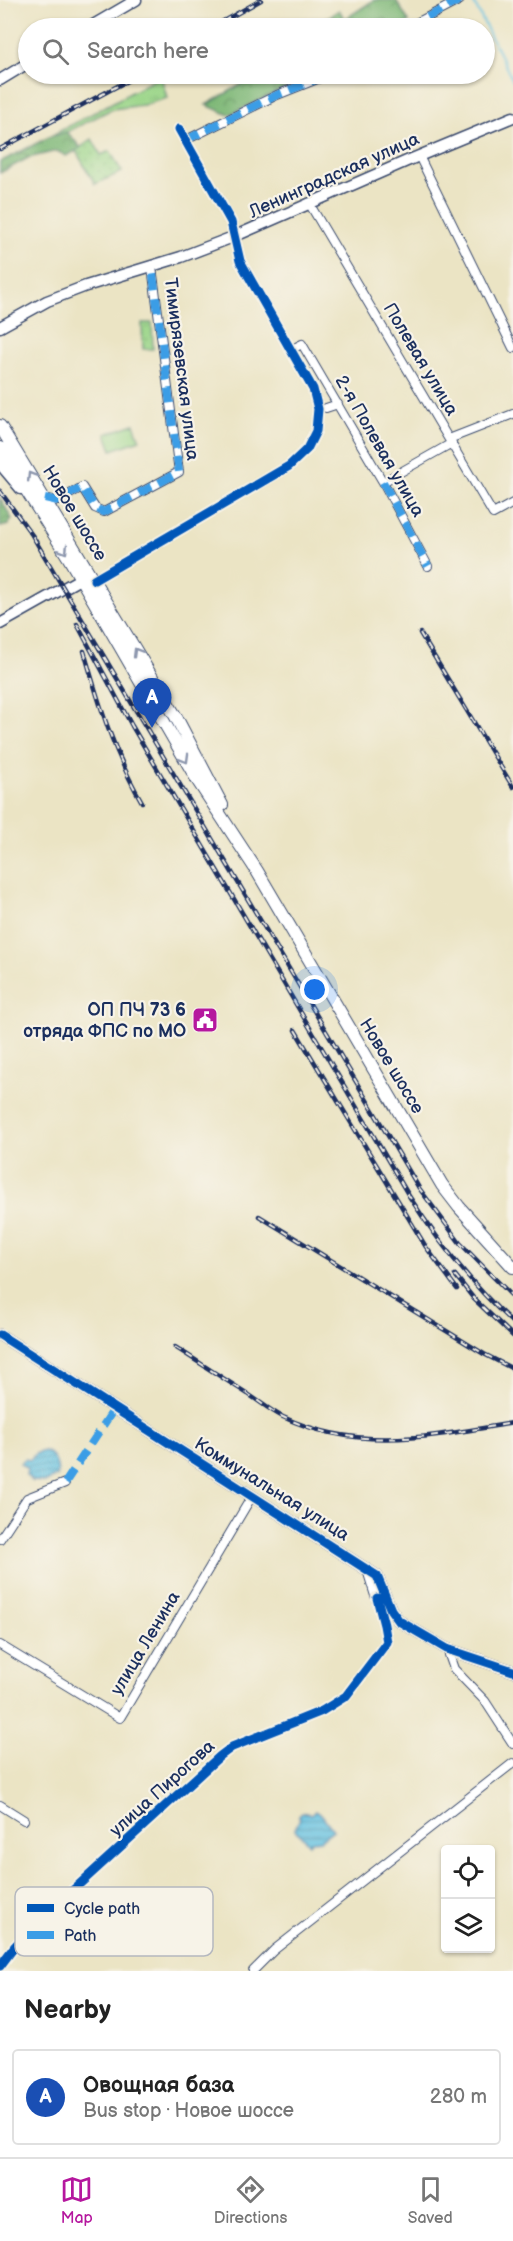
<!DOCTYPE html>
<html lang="en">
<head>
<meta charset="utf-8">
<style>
  :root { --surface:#fff; --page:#f2f2f2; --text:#222; --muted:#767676; --line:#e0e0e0; --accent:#b5179e }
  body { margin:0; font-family:"Balsamiq Sans",sans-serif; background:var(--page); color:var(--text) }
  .controls { position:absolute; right:18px; bottom:18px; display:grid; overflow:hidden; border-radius:6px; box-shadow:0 2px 4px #0004 }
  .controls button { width:54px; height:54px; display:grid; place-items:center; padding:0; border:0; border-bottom:2px solid var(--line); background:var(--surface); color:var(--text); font:30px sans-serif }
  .you { position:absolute; left:315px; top:990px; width:21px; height:21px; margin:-15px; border:4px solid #fff; border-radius:50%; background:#1a73e8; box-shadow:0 0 0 9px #1a73e833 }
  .badge { display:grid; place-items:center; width:39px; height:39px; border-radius:50%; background:var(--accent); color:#fff; font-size:20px; font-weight:700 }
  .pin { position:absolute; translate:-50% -50px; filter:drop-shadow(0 2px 3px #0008) }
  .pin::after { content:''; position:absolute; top:32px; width:21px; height:18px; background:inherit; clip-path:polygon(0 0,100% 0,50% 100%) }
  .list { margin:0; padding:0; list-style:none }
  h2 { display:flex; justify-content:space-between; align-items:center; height:78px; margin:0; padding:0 24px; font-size:26px }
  h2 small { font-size:20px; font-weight:400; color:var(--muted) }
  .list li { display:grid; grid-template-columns:39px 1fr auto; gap:18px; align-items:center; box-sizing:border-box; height:96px; margin:0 12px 12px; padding:0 12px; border:2px solid var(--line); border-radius:6px }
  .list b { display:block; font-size:22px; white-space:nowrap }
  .list p { margin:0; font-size:20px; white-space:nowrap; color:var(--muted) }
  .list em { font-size:20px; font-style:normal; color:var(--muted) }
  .icon { flex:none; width:33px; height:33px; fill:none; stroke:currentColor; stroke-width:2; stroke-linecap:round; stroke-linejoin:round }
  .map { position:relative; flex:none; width:513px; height:1971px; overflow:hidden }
  .search { position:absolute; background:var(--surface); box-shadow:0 2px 4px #0004; left:18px; right:18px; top:18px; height:66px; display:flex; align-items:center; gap:15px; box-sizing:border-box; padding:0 21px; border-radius:33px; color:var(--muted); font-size:22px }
  .sheet { height:186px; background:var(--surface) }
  nav { display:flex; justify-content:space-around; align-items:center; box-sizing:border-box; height:84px; border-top:2px solid var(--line); background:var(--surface); font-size:16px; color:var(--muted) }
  nav a { display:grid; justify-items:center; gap:3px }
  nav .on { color:var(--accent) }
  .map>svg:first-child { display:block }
</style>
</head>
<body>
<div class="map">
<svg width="513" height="1971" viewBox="0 0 513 1971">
  <defs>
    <pattern id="grass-tufts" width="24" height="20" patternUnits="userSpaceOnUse" patternTransform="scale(1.5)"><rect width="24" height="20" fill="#9cd68a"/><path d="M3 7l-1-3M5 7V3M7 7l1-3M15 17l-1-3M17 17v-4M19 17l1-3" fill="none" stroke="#86b87a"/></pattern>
    <pattern id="forest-crowns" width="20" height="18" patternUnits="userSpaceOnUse" patternTransform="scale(1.5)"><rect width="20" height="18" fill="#7db776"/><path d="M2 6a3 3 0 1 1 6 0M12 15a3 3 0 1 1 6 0" fill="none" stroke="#669564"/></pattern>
    <pattern id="park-dots" width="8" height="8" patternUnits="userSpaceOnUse" patternTransform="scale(1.5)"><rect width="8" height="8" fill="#9cd68a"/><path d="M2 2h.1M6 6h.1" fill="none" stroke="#86b87a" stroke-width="1.8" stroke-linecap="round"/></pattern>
    <pattern id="water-rules" width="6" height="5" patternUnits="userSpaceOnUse" patternTransform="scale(1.5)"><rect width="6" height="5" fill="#62c1e1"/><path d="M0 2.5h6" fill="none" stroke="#509dba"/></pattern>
  </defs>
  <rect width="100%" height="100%" fill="#f7f3e8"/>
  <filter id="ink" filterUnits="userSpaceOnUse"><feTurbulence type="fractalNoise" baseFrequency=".0167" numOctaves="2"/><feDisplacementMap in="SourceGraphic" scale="12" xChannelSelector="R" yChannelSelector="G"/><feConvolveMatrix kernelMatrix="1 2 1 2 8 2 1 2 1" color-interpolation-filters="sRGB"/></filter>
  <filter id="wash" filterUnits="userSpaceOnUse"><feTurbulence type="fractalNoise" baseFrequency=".008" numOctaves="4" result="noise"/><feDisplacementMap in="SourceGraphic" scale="24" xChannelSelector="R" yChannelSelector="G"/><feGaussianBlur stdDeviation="1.35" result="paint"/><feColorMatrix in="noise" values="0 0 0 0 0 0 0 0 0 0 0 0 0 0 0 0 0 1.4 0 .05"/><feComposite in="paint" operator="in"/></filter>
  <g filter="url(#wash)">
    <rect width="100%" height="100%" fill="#ebe4c4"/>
    <!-- grass -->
    <path fill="url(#grass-tufts)" stroke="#5c8274" stroke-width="1.5" d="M161,76l6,22 -23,7 -32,4 -45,23 -18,5z"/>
    <!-- forest -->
    <path fill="url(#forest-crowns)" stroke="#4c736a" stroke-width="1.5" d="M374,0h22l13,22 -12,6h-86l28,-18 6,9z
      M259,74h54l-84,41 -23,-10z
      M67,132l14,16 9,27 -14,-24 -10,5 -9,-5 -29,7 -28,15v-11l49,-25z
      M0,498l12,21 -4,6 -8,2z"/>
    <!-- park -->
    <path fill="url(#park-dots)" stroke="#5c8274" stroke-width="1.5" d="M92,139l9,16 9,-4 12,21 -27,12 -19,-33z
      M142,323h10l1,26h-10z"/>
    <!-- pitch -->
    <path fill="#9cd68a" stroke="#5c8274" stroke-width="1.5" d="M134,424l6,16 -28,10 -6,-16z"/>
    <!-- water -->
    <path fill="url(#water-rules)" stroke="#3e78a0" stroke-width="1.5" d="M44,1451c11,4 15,15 13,25l-12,6 -13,-1 -6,-6 1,-6 -7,-6 5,-4 5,1 5,-6z
      M315,1810l7,5 11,15 -13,10 -9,1 -2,3 -14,-15 5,-11 -2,-3 3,-3 10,2z"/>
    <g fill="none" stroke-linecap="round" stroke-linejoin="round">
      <!-- stream -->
      <path stroke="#62c1e1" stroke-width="2" d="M474,3l39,78"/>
    </g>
  </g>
  <g filter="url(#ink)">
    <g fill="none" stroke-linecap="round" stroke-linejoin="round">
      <!-- minor casing -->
      <g stroke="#3a4a6d" stroke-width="10">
        <path id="minor" d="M407,28l53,-28
          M186,140l91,-45 53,-21
          M419,156l94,192
          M309,203l184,311 20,-11
          M292,349l10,-5 81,138 45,84
          M326,408l12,-4
          M449,439l64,-25
          M383,482l69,-39
          M45,498l13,3 24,-14 13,21 9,4 75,-40 -27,-205
          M94,580l195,-114 18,-17 9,-18 2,-22 -5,-20 -73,-128 -9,-39 -52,-93
          M0,1539l27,-41 38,-15
          M0,1645l120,73 132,-222
          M447,1649l7,20 31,32 28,43
          M0,1805l24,15
          M0,1966l15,-20 23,-24 182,-166 12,-9 90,-36 24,-15 41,-54 -3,-17 -17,-55
          M253,1971l21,-21 239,-187"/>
      </g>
      <!-- tertiary casing -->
      <g stroke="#3a4a6d" stroke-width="13">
        <path id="tertiary" d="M88,28l48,-28
          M0,80l28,-17
          M0,327l47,-26 39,-15 95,-29 52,-20 174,-76 106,-44
          M0,464l21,25
          M0,624l87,-49
          M0,1335l377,241 14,34 8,11 48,28 66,22"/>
      </g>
      <!-- secondary casing -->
      <g stroke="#3a4a6d" stroke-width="14">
        <path id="secondary" d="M0,426l176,291 46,88
          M0,448l69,110 129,223 59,90 185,314 17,22 54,60"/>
      </g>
      <!-- minor -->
      <use href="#minor" stroke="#fff" stroke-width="8"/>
      <!-- tertiary -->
      <use href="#tertiary" stroke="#fff" stroke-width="10"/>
      <!-- secondary -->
      <use href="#secondary" stroke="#fff" stroke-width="12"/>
      <!-- rail casing -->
      <g stroke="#1b2f5e" stroke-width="4.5">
        <path id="rail" d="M211,28l50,-28
          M0,149l140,-75
          M0,491l32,44 387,653 41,55 53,54
          M77,624l55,102 277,470c30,47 63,89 104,127
          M420,633l93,154
          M84,651c15,53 30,103 58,151
          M295,1030l131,217 31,42
          M259,1216l225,138 29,15
          M455,1275l19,24 39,37
          M175,1347c25,16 49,32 73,47 12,8 23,17 35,23 77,36 150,19 230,6"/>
      </g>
      <!-- rail -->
      <use href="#rail" stroke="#f7f3e8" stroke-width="2" stroke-dasharray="7" stroke-linecap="butt"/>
      <!-- quiet -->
      <path stroke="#3b9de6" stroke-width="8" stroke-dasharray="15 8" stroke-linecap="butt" d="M407,28l53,-28
        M186,140l91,-45 53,-21
        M383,482l45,84
        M45,498l13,3 24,-14 13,21 9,4 75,-40 -27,-205
        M65,1483l49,-74"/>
      <!-- cycleway casing -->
      <g stroke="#f7f3e8" stroke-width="13">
        <path id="cycleway" d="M94,580l195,-114 18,-17 9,-18 2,-22 -5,-20 -73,-128 -9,-39 -52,-93
          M0,1335l377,241 14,34 8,11 48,28 66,22
          M0,1966l15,-20 23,-24 182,-166 12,-9 90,-36 24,-15 41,-54 -3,-17 -7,-27"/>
      </g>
      <!-- cycleway -->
      <use href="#cycleway" stroke="#0057b8" stroke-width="9"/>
    </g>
    <!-- one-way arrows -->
    <defs><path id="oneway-chevron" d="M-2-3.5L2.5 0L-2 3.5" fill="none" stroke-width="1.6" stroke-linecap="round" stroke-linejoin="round" transform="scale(1.5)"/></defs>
    <g stroke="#8d97ae">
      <use href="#oneway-chevron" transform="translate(31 476) rotate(-122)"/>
      <use href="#oneway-chevron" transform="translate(64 550) rotate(58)"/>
      <use href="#oneway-chevron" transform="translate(137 652) rotate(-121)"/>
      <use href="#oneway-chevron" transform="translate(185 759) rotate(60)"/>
    </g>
  </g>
  <!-- icons -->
  <defs>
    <g id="civic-square" transform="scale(1.35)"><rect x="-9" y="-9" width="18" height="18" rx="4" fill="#b5179e" stroke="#f7f3e8"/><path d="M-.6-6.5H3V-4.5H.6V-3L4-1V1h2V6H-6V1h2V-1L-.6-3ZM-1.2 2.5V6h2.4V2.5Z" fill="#fff"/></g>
  </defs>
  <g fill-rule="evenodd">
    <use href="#civic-square" x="205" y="1020"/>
  </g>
  <g text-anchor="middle" stroke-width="4.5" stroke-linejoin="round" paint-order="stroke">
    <!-- street labels -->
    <g font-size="18" fill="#1b2f5e" stroke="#f7f3e8">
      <text transform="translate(334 175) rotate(-24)" y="6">Ленинградская улица</text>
      <text transform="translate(421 359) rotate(59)" y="6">Полевая улица</text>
      <text transform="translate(182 369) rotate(83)" y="6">Тимирязевская улица</text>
      <text transform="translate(380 446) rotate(60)" y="6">2-я Полевая улица</text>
      <text transform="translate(75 513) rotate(59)" y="6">Новое шоссе</text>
      <text transform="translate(392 1066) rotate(59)" y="6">Новое шоссе</text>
      <text transform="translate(272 1489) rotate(32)" y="6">Коммунальная улица</text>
      <text transform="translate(145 1643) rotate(-59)" y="6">улица Ленина</text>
      <text transform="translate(162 1788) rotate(-42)" y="6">улица Пирогова</text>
    </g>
    <!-- poi labels -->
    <g font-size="18" font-weight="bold" fill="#1b2f5e" stroke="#f7f3e8" text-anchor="end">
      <text x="186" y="1016">ОП ПЧ 73 6<tspan x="186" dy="21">отряда ФПС по МО</tspan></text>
    </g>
  </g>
  <!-- legend -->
  <rect x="15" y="1887" width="198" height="69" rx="9" fill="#f7f3e8" stroke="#b5b8bf" stroke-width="1.5"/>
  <rect x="27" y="1904" width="27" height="8" fill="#0057b8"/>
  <rect x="27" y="1931" width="27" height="8" fill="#3b9de6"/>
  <g font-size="16" fill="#1b2f5e">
    <text x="64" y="1914">Cycle path</text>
    <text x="64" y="1941">Path</text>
  </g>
</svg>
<div class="controls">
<button><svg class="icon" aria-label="locate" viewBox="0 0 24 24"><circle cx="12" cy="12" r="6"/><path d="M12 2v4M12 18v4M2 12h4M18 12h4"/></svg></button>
<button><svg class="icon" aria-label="layers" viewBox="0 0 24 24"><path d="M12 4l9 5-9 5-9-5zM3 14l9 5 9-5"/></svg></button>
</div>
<div class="you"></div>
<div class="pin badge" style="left:152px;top:728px;background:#1a4fb4">A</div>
<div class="search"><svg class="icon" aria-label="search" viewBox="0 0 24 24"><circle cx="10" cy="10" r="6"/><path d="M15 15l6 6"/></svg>Search here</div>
</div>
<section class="sheet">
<h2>Nearby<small></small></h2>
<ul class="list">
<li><span class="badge" style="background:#1a4fb4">A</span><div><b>Овощная база</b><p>Bus stop · Новое шоссе</p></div><em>280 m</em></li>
</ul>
</section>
<nav>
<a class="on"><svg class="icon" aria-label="map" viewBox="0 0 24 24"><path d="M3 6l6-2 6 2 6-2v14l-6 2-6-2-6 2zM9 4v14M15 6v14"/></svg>Map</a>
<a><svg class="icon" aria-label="directions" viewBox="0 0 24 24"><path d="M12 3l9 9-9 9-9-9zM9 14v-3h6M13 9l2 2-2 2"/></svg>Directions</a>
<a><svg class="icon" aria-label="saved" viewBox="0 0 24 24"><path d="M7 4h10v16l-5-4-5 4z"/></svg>Saved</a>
</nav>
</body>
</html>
